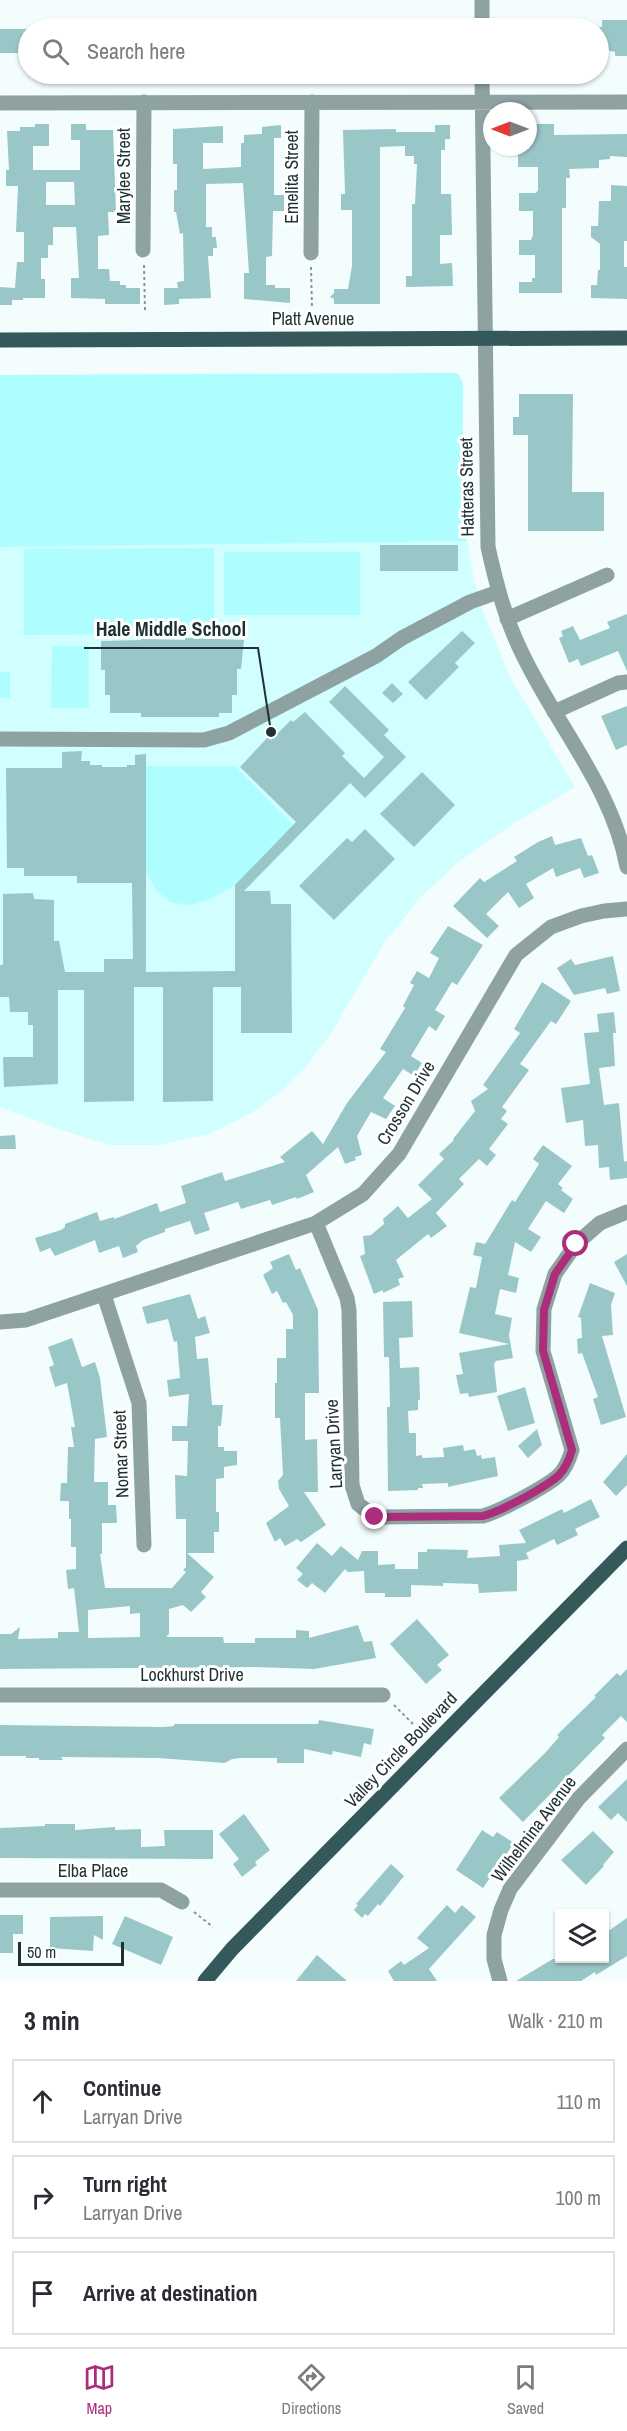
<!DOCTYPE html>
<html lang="en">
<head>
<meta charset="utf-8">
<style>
  :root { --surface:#fff; --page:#f2f2f3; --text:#2b2b33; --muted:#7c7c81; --line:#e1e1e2; --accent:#ac2d7b }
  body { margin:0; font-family:"Archivo Narrow",sans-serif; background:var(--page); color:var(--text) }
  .controls { position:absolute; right:18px; bottom:18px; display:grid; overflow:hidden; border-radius:0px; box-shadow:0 2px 4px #0004 }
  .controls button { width:54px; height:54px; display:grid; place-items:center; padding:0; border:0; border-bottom:2px solid var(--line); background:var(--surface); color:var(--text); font:30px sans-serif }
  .compass { position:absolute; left:483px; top:102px; width:54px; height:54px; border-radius:50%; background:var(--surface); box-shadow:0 2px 4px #0004; rotate:270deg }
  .scale { position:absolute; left:18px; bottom:15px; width:106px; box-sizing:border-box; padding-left:6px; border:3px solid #1f3132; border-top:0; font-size:16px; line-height:21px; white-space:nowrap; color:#1f3132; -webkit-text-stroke:4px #fff; paint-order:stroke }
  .stop { position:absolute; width:18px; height:18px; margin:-14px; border:4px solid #ac2d7b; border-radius:50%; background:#fff }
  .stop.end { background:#ac2d7b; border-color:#fff; box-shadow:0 2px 6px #0008 }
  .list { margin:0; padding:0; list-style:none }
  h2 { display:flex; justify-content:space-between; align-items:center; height:78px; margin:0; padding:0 24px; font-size:26px }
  h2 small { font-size:20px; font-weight:400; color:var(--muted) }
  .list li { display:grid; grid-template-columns:39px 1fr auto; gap:18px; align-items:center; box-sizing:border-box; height:84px; margin:0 12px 12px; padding:0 12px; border:2px solid var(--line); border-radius:0px }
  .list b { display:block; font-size:22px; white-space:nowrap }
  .list p { margin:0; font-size:20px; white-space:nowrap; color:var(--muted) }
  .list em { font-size:20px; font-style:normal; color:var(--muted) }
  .icon { flex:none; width:33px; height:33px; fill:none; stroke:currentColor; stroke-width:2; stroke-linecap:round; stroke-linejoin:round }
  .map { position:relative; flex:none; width:627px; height:1981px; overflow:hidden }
  .search { position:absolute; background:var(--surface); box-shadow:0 2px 4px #0004; left:18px; right:18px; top:18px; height:66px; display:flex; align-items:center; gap:15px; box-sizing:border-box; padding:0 21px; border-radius:33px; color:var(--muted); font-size:22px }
  .sheet { height:366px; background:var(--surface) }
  nav { display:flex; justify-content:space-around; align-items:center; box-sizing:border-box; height:84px; border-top:2px solid var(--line); background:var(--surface); font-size:16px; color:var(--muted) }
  nav a { display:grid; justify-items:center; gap:3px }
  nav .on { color:var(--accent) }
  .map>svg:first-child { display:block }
</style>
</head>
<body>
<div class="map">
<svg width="627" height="1981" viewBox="0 0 627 1981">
  <rect width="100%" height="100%" fill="#f4fdfd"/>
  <!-- built -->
  <path fill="#d1feff" d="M455,373l4,2 4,9v132l11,63 10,35 26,63 65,110 -62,37 -56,39 -36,34 -37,46 -52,89 -29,38 -22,21 -28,21 -44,22 -50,11h-48l-47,-14 -64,-24v-732z"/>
  <!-- green -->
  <path fill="#aefdff" d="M455,373l4,2 4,9 -1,99 5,58 -467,6v-172z
    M214,548v86l-190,1v-86z
    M224,552h136v63h-136z
    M52,646h37v62h-38z
    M0,672h10v26h-10z
    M146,766h89l58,59 -58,60 -26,15 -19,5 -20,-3 -13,-11 -11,-18z"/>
  <!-- building -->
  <path fill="#99c7c8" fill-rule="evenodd" d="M602,20h25v36h-12v-4l-4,-1h-13v-24h4z
    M0,29h28v24h-28z
    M35,124h14v22h-16v24h47v-30h-9v-16h15v6h27l3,82h-8l1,23 -11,1v33h11l1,12h10v4h6v3h14v16h-35v-5l-34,-1v-20h8l-3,-51h-23v18h-5v13h-7v21h4v19h-22v2h-11v5h-12v-18l15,1 2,-26h7v-30h-8l2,-46h-12v-16h3l-2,-39h13v-4h15zM46,182h28l1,23h-29z
    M529,124h25v11l73,-1v23l-17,-1v3l-11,1v8l-30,1 1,9h-4v30h-4v85h-43v-11h13v-4h3v-23h-16v-15h12l2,-5v-24h-14v-18h17l2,-3v-23h-20v-18h11z
    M281,125v13h-7v57h10v16h-11l-1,45 -6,1v28h9v3h15v15l-46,-4v-26h5l-6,-90 -37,1v43h6v10h4l1,11h-4v8h-5l3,42 -32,1v5l-15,1v-17h14l-1,-6 7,-1 -1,-48 -3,1 -4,-22h-2v-22h3v-26h-4v-35l50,-3v17h-20v26l38,-2v-24h3v-8l18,-1v-7z
    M435,125h15v14h-5v11h-4v44h10l1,39v2h-12v29l12,-1 1,23 -47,1v-11h6v-72h3l2,-40h-3v-8h-9v-10l-25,1v157h-46v-5l-4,-2 4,-4v-4h14l4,-23v-56h-11v-16h4l-2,-64 53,-1v3h39z
    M611,185l16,1v55h-3v26h3v32l-36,-1v-13h6l1,-15h2v-26l-9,-7v-11h7l1,-25h12z
    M519,394h54l-1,98h32v39h-76v-96h-15v-18h6z
    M380,545h78v26h-78z
    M627,614v57l-9,-20 -37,15 -3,-7 -9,4 -10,-25 4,-2 -2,-5 12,-5 7,14 30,-12 -3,-6z
    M462,631l13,12 -20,20 4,4 -33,33 -18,-18z
    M185,638l59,2 -3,29h-4v26h-5v18h-13v4h-78v-4h-31v-18h-5v-25h-4v-29l40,-1v-1l44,1z
    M392,683l11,11 -10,9 -11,-10z
    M345,686l44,44 -5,5 22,22 -41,41 -15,-15 -106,108h26l1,13h20l1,129h-51v-46h-28v114l-50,1v-115h-29v114l-50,1v-112h-26v94l-54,3 -1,-30h30v-32h-5v-13h-18l-1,-15h-9v-32h3v-71l30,-1 1,6 20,1v41h5l6,31h39v-13h29l-1,-76h-55v-7h-53v-8h-17l-1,-100h56v-16l20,-1 -1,10h9v4h12v2h25v-2h8v-10l11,-1v218l89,-1v-86l61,-63 -56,-55 28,-30 3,3 20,-20 2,2 12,-10 40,41 -3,3 22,22 20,-21 -55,-55z
    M627,706v39l-11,5 -15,-34z
    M422,772l33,33 -41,42 -34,-33z
    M365,829l30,30 -61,61 -35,-34 48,-48 5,4z
    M552,836l3,9 26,-7 7,18 4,-1 7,18 -15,5 -4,-10 -24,9 -3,-9 -27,16 8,14 -15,10 -11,-16 -22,22 13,12 -12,12 -34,-32 27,-28 4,4 33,-21 -3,-4 24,-15z
    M448,926l35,19 -26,40 -5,-3 -17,28 10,6 -9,15 -7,-5 -18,30 11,7 -8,13 -11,-7 -20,29 12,8 -9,13 -15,-7 -14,24 5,19 -7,2 1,3 -11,4 -7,-17 -32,28 8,17 -17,7 -1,-2 -24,8 -2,-5 -29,9 -3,-7 -34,11 6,17 -15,5 -5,-14 -25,8v3l-22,8 -7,6 2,6 -15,6 -4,-12 -20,7 -4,-13 -40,16 -5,-8 -10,4 -5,-14 26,-8 4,-3v-3l32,-12 3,9 14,-4v2l43,-16 3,9 26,-9 -5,-17 41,-14 3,9 60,-19 -5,-5 32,-26 11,13 24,-41 39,-51 -6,-3 25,-41 -2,-2 11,-21 -4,-2 7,-12 12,7 10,-20 -9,-5z
    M613,956l7,35 -13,3 -2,-6 -31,7 -17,-27 14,-9 4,6z
    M542,982l29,19 -15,23 -5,-3 -31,43 9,6 -27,37 5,4 -6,8 7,5 -19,25 7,6 -9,11 -8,-7 -20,20 5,5 -28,29 11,13 -16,12 -3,-4 -32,26 8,17 -6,2 2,6 -17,8v-3l-9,4 -14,-38 5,-2 -2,-18 8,-1 13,-11 -1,-5 15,-13 10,12 24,-19 -14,-14 26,-26 -5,-5 15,-14 -1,-1 22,-28 -4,-10 17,-12 -5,-4 37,-52 -6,-4z
    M614,1012l2,21h-3l2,33 -16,2 5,37 15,-2 5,59 3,-1v17l-17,2 -1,-13 -10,1 -1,-23 -13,1 -2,-26 -17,3 -5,-35 29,-4 -6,-51 15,-1 -2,-18z
    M15,1135l1,14h-16v-13z
    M543,1145l29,21 -14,18 5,4 -2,2 12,9 -9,14 -18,-12 -18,28 13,8 -10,15 -16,-10 -7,33 11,3 -3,15 -16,-4 -5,25 17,4 -3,17 4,23 -17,3 -2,3 3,28 -28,5 -1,-4 -8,1 -4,-19 7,-1 -4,-21 50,-9 -50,-11 11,-46 6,1 6,-31 -9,-2 3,-13 9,2 27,-44 3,2 24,-38 -6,-5z
    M289,1254l7,16 4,-2 18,42 1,83h-14v47l12,-1 1,53h-14l22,33 -25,17 -4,-3 -12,7 -5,-8 -5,4 -9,-19 23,-17 -10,-17 -1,-8 5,-6 -3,-57h-5v-35h2v-25h9v-29h7v-14l-7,-13 -3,1 -6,-12 -5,3 -9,-19 10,-7 -3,-6z
    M627,1254v32l-13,-24z
    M590,1283l25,10 -4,12 2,30 -11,1 24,81 -25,8 -8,-26 5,-2 -16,-44 -4,1 -1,-15 5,-1 -1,-20 -3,-1z
    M190,1294l8,25 7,-3 5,17 -15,4 2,22 11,-1 4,47h11l-2,21h-3v21h6v4h13v14l-13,2v11l-8,1v33h3v20h-5v21h-27l27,24 -13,15 5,5 -15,15 -8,-7 -14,4v25l-3,3h57l1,6h31v-5h41v-8l13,1v7l49,-13 6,17 8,-1 4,17 -62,11 -59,-2 -255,2v-35h11l9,-7 -2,12 40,-1v-6h21l-5,-44 -6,1 -2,-19 10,-1v-22h-5v-28h-2v-18h-9l1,-18h6l1,-36h6l-3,-20h4l-8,-44 -12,4 -6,-20 5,-2 -6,-18 24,-9 10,29 13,-5 5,16 7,59 -12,2 -1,43h14v23h8l1,18h-15v31h-2l5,34h67l14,-16 -3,-2 3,-3v-48h-10l-1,-44 12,1 1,-35h-16v-15h15l2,-32 -20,3 -2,-17 13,-2 -3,-37 -3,1 -6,-23 -21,5 -5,-17zM130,1606v8l10,-1v24l-52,1v-28z
    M412,1301l1,36 -14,1 1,30 19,-1 1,33h-2v10l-10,1 1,22h7v23l6,-1v3l22,-1 -1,-9 20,-3 1,6 11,-2 2,7 4,-1 1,4 13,-2 3,19 -50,11v-4l-26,1 1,4h-5v2l-30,1 -1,-84h3l-1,-50h-5l-1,-55z
    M525,1387l10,36 -27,8 -11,-35z
    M537,1429l5,16 -14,13 -10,-12z
    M627,1454v31l-11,11 -13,-14z
    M591,1499l9,18 -25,12 3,6 -21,10 -3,-6 -28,14 3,6 -12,2v30l-38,2 -1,-9 -35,-1v3l-32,-1v12h-26v-4h-20l-1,-22 -16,1 -3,-3 -20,24 -13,-10 -5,5 -10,-8 6,-6 -7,-6 21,-25 15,13 9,-10 17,14 4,-9h16v14l17,-1v5h23v-17h9v-3l41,1 -1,8 33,-2 -1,-11 27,-2 -7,-13 43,-21 2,4z
    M417,1619l32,36 -12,10 5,5 -16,14 -36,-40z
    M627,1669v53l-6,-6 -19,19 3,3 -82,84 -24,-24 46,-45 14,-16 -2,-2 39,-38 -2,-1 23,-23 3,3z
    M319,1720l55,9 -3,16 -7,-2 -3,14 -28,-6 -1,4 -28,-6v14h-27v-5h-36l-9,1 -7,4 -67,-5 -97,-1 2,3h-24v-2h-13v-2h-26v-31l163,2 11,-1v-2h144z
    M627,1779v43l-9,-9 -7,7 -13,-13z
    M244,1814l26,36 -15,12 2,3 -15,12 -9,-13 6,-5 -20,-25z
    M45,1824h30v6l40,-3v3l26,-1v18l24,-1 -1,-16h49v29l-213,-1v-30l45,-2z
    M482,1830l11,7 4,-5 17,11 -31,45 -27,-18z
    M593,1831l21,21 -11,13 1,1 -18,19 -25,-25z
    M391,1864l13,12 -24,30 -2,-2 -10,12 -3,-2 -3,4 -8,-8 4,-5 -2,-1z
    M447,1905l8,8 7,-8 14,12 -47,52 8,12h-43l-6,-10 13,-10 3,4 25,-17 -12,-10z
    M0,1915h23v19h-10v19h-13z
    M103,1916v24l-9,-5 -1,16 -43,-3v-31z
    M125,1916l48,21 -12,28 -49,-21z
    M627,1918v38l-31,19 -1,-3 -14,9h-65l37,-22h51v-25z
    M317,1955l30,26h-51z"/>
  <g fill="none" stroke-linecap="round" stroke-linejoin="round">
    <!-- path -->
    <path stroke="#889697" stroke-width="2" stroke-dasharray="3 3" stroke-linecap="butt" d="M144,265l1,45
      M311,267l1,42
      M394,1705l19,19
      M194,1912l19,15"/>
    <!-- minor -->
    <path stroke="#8ea2a2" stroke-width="15" d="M482,0v28
      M482,74l6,473c8,36 17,71 33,104 34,73 91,135 106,216
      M0,103l627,-1
      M143,250l1,-148
      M311,253l1,-151
      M507,619l100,-44
      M554,712l64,-29 9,-1
      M0,739l204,1 25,-7 147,-77 26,-18 68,-36 28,-10
      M316,1223l31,75 2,12 3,175 6,19 17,13 108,-1c17,-5 63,-29 76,-41 7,-7 10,-15 13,-25l-29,-99 1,-42 11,-35 21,-30 24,-21 27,-11
      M104,1295l35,108 5,142
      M0,1322l26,-2 290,-97 47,-29 36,-40 117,-199 35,-28 30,-11 23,-5 23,-2
      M0,1695h383
      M0,1890h161l21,12
      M500,1981l-6,-22v-24l7,-25 9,-21 69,-91 48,-49"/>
    <!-- major -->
    <path stroke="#35595a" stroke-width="15" d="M0,340l627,-2
      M205,1981l27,-32 395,-401"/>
  </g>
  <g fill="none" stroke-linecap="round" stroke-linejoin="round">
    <!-- route -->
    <path stroke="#ac2d7b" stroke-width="8" d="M375,1517l108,-1c18,-5 62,-28 76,-41 7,-7 10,-15 13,-25l-29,-99 1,-41 11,-36 21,-30"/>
  </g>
  <g text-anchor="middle" stroke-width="6" stroke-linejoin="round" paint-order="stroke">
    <!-- street labels -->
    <g font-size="18" fill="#1f3132" stroke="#fff">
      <text transform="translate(124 176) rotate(-90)" y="6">Marylee Street</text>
      <text transform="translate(292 177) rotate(-90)" y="6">Emelita Street</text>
      <text x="313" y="325">Platt Avenue</text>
      <text transform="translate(467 487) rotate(-91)" y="6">Hatteras Street</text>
      <text transform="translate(406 1103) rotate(-59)" y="6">Crosson Drive</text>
      <text transform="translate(334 1444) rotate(-93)" y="6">Larryan Drive</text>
      <text transform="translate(121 1454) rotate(-92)" y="6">Nomar Street</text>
      <text x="192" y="1681">Lockhurst Drive</text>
      <text transform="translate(401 1750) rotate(-46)" y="6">Valley Circle Boulevard</text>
      <text transform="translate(534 1829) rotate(-53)" y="6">Wilhelmina Avenue</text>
      <text x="93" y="1877">Elba Place</text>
    </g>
  </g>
  <!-- callouts -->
  <path fill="none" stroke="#1f3132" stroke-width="2" d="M271 732L258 648H84"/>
  <circle fill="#1f3132" stroke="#fff" stroke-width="2" cx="271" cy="732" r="6"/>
  <g font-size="20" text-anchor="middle" font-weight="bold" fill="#1f3132" stroke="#fff" stroke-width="6" stroke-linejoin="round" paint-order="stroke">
    <text x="171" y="636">Hale Middle School</text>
  </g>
</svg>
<div class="controls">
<button><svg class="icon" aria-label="layers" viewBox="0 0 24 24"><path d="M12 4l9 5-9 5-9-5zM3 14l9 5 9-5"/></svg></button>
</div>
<svg class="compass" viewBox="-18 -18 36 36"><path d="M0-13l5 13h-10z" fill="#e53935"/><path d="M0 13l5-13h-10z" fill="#7c7c81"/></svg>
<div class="scale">50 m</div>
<div class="stop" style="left:576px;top:1244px"></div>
<div class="stop end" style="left:375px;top:1517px"></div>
<div class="search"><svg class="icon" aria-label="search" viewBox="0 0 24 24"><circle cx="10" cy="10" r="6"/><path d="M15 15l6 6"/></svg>Search here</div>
</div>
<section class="sheet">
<h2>3 min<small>Walk · 210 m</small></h2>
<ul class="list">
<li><svg class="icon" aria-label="ahead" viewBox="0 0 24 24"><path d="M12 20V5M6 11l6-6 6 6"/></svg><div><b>Continue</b><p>Larryan Drive</p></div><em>110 m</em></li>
<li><svg class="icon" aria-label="right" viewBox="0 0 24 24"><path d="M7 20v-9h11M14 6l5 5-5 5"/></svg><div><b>Turn right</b><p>Larryan Drive</p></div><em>100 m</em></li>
<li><svg class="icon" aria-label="arrive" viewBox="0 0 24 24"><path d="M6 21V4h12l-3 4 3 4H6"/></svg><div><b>Arrive at destination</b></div></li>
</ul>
</section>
<nav>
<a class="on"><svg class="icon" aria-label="map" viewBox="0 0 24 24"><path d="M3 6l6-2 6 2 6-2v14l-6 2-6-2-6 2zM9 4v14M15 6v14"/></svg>Map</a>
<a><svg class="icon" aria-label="directions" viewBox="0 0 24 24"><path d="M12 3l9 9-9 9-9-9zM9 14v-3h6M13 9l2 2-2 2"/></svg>Directions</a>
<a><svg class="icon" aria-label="saved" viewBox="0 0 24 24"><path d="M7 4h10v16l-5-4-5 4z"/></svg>Saved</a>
</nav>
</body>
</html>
